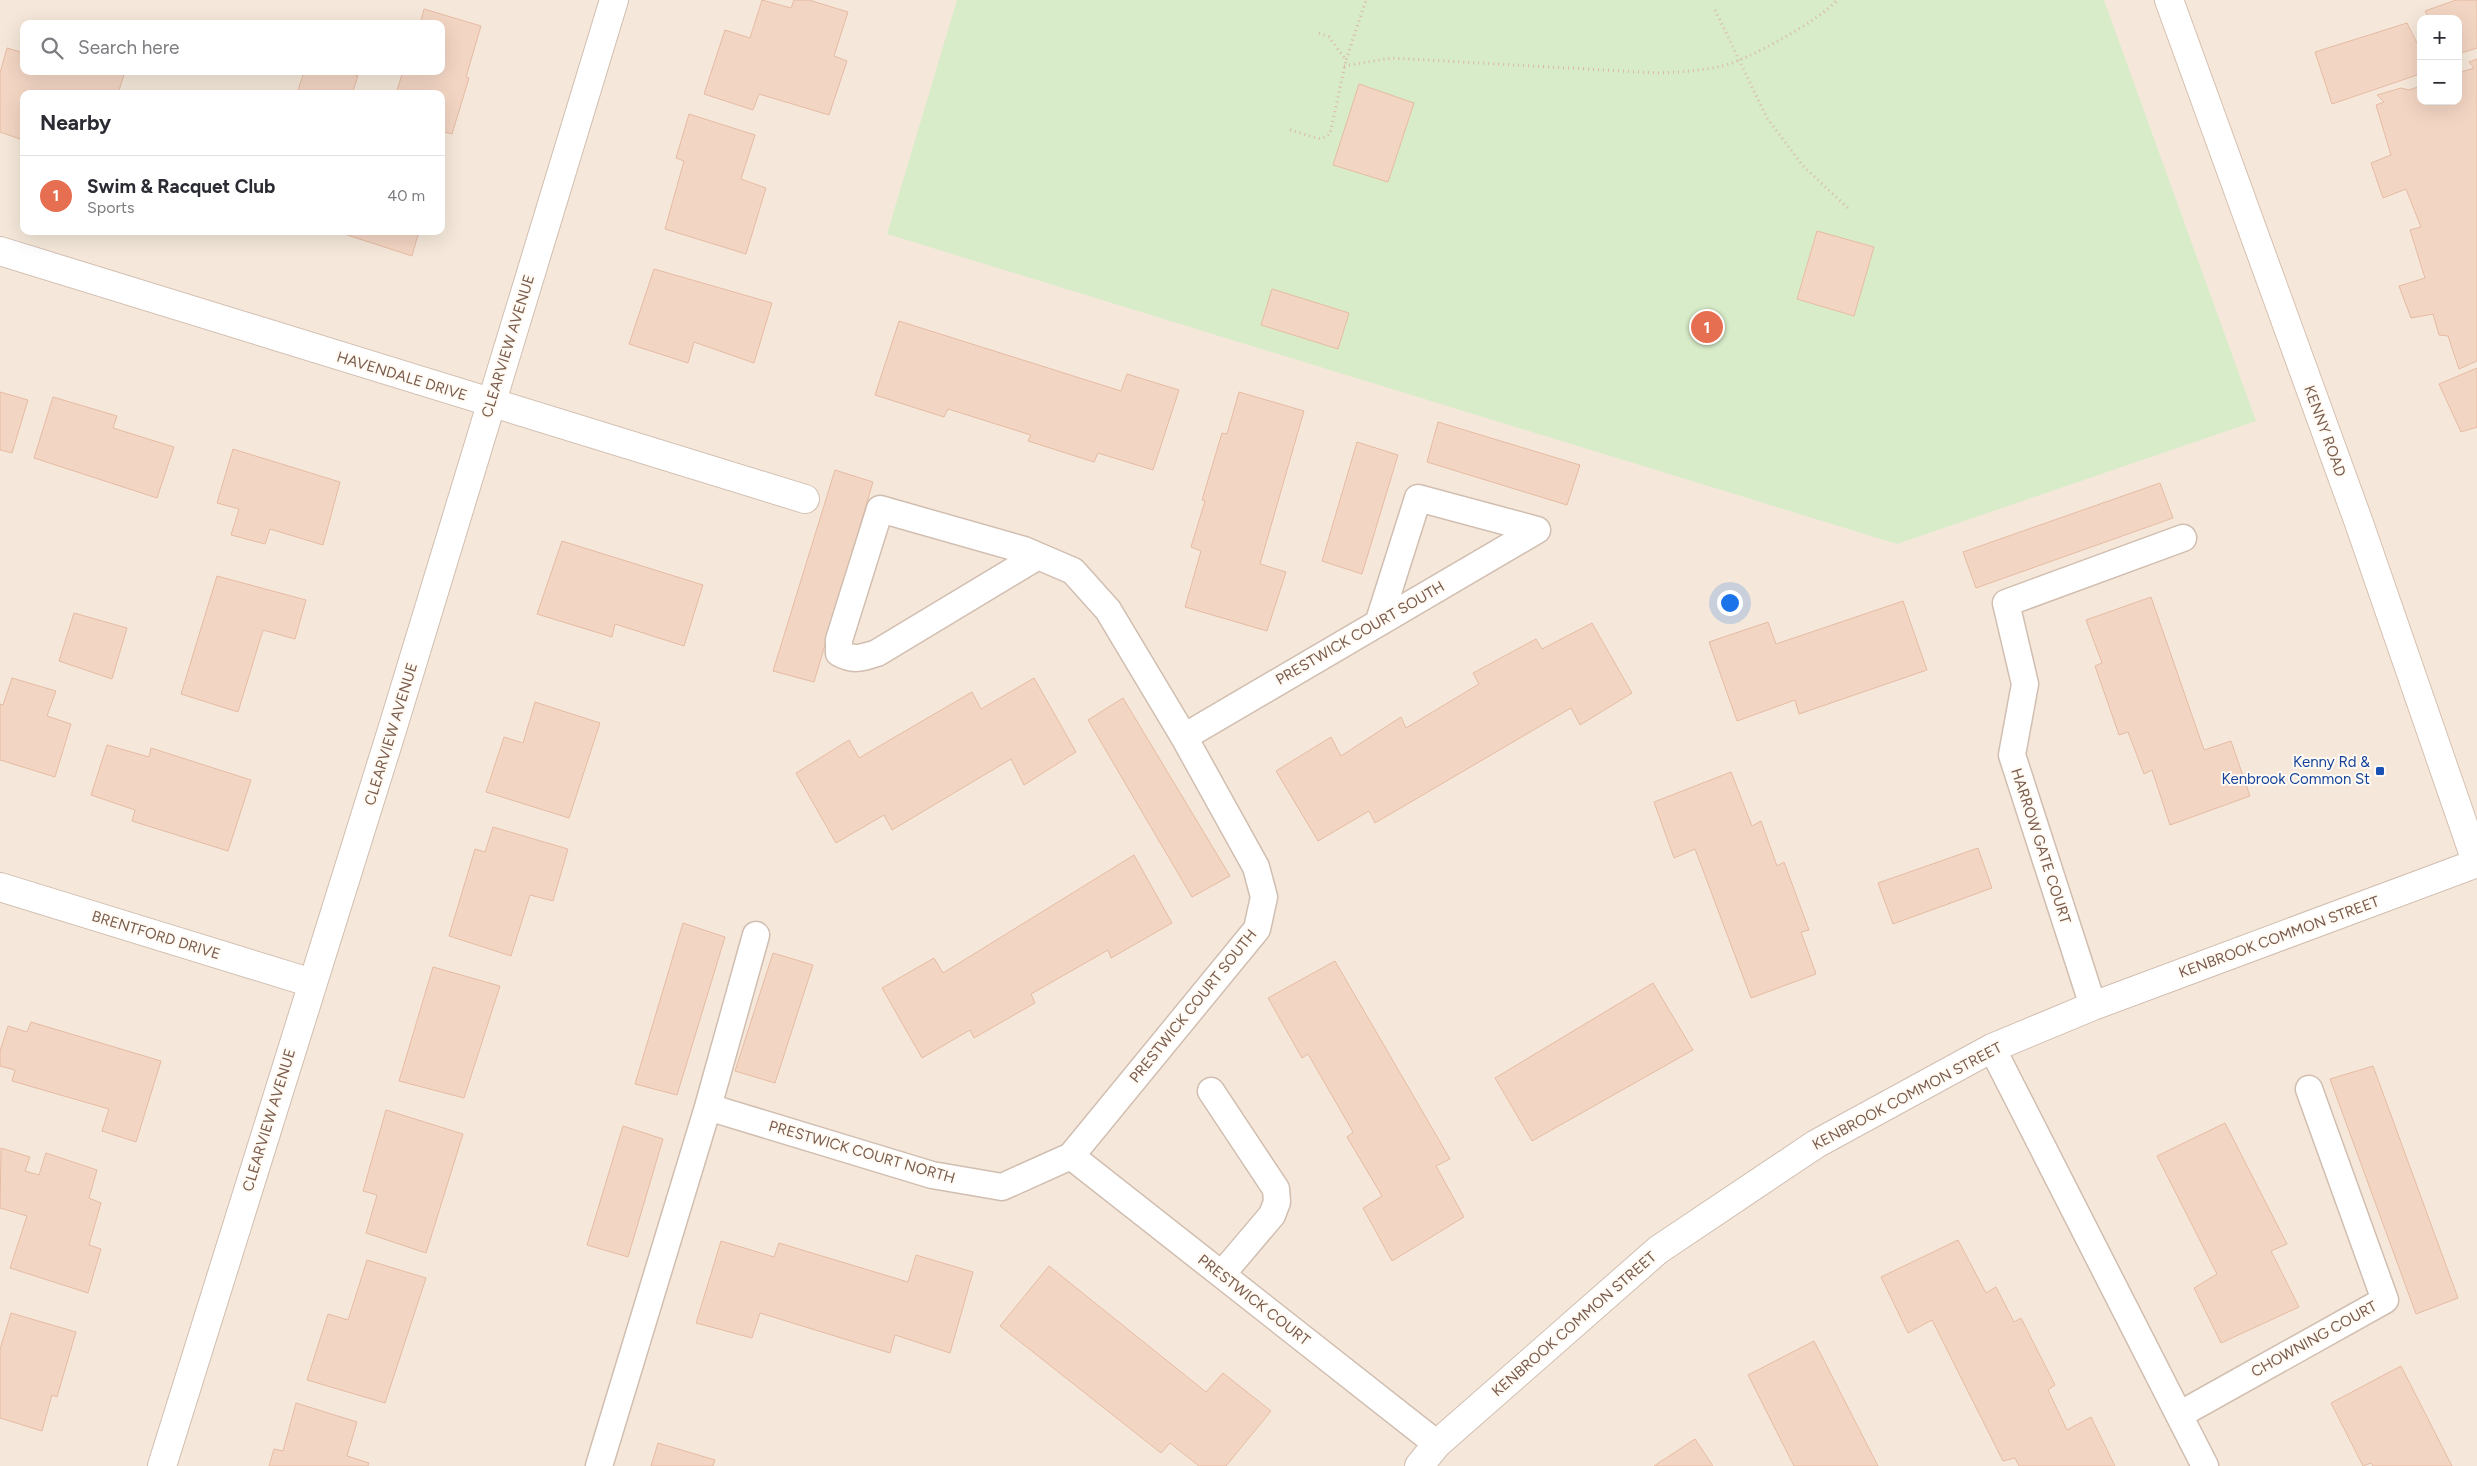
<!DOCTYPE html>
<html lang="en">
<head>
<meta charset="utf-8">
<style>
  :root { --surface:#fff; --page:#f7f7f7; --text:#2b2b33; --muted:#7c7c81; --line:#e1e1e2; --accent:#e76f51 }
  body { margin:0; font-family:Figtree,sans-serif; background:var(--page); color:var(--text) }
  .controls { position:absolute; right:15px; top:15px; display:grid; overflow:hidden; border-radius:10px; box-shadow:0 5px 20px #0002 }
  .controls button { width:45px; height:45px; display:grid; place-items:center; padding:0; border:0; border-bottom:1px solid var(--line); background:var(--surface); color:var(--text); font:25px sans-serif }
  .you { position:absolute; left:1729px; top:602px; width:18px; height:18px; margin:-12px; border:4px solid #fff; border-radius:50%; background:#1a73e8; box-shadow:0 0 0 8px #1a73e833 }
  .badge { display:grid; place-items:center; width:32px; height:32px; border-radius:50%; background:var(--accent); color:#fff; font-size:16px; font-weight:700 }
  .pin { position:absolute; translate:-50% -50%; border:2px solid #fff; box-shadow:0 1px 5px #0006 }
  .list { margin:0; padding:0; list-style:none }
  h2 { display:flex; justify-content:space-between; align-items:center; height:65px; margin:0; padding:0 20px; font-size:21px }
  h2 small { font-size:16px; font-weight:400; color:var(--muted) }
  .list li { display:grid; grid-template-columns:32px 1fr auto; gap:15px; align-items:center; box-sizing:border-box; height:80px; padding:0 20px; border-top:1px solid var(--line) }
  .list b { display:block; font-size:19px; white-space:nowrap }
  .list p { margin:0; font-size:16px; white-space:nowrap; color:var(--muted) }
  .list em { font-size:16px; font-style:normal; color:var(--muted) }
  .icon { flex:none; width:28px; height:28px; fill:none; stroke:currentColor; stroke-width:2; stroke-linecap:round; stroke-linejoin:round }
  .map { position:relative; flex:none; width:2477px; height:1466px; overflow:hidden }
  .search { position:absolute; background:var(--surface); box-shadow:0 5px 20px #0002; left:20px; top:20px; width:425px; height:55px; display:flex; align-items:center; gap:12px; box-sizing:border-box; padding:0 18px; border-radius:10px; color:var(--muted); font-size:19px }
  .panel { position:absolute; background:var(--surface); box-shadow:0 5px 20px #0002; left:20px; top:90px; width:425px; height:145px; border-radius:10px }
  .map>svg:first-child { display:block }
</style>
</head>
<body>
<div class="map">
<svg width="2477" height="1466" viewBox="0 0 2477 1466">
  <rect width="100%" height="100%" fill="#fdf6ec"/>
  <!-- residential -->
  <path fill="#f5e8da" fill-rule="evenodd" d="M0,0h2477v1466h-2477zM2421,19h37v82h-37zM24,24h417v47h-417zM24,94h417v137h-417z"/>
  <!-- pitch -->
  <path fill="#d8ecc9" d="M957,0h1147l152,421 -359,123 -1010,-310z"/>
  <!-- building -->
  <path fill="#f3d5c3" stroke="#e6bba3" d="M762,0l29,8 3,-8h15l39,12 -14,44 13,5 -18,54 -70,-21 -6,16 -49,-16 21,-64 25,8z
    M2456,0h21v48l-19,6v-35h-29l-4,-8z
    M424,9l57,17 -15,51 3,1 -17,56 -11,-3v-37h-45l7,-23h38v-47h-21z
    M2407,23l11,22 3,-1v57h37v-28l16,-5 -5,-6 8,-3v302l-18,8 -11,-33 -9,-1 -6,-21 -22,4 -12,-32 26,-8 -15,-48 11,-3 -15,-38 -23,9 -12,-35 20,-8 -15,-50 8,-3 -7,-7 24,-7 8,2 11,-4v-12l-88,30 -17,-52z
    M7,48l17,5v18h56l6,2 1,-2h38l-7,23h-94l-1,46 -23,-8v-59z
    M304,71h39l15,5 -6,18h-55z
    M1359,84l55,19 -26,79 -55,-17z
    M689,114l66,21 -14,44 25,9 -20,66 -81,-25 19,-68 -8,-3z
    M335,231h84l-7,25z
    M1817,231l57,16 -20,69 -57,-17z
    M654,269l118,34 -18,60 -60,-21 -6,21 -59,-19z
    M1272,289l77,24 -11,36 -77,-24z
    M899,321l222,70 6,-17 52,16 -26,80 -55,-17 -4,9 -66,-21 3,-6 -83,-26 -4,8 -69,-22z
    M2477,368v59l-16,5 -22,-48z
    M0,392l28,8 -16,53 -12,-3z
    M1239,392l65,19 -44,153 26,8 -19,59 -82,-24 16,-56 -10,-4 14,-46 -3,-1 20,-67 5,1z
    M53,397l64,19 -4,12 61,19 -17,51 -123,-40z
    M1438,422l142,43 -13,40 -140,-43z
    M1357,442l41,13 -36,119 -40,-13z
    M233,449l107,33 -17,63 -53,-16 -5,15 -34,-9 8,-26 -22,-6z
    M835,470l38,12 -59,200 -41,-11z
    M2160,483l13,35 -197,70 -13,-36z
    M562,541l141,44 -19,61 -69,-22 -3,13 -75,-23z
    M217,576l89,24 -11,39 -32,-9 -25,82 -57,-18z
    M2151,597l53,153 27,-9 19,55 -80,29 -18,-55 -8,4 -16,-42 -9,3 -24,-69 7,-3 -16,-43z
    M1903,601l24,69 -128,44 -4,-14 -58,21 -28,-79 59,-20 8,22z
    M74,613l53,15 -15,51 -53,-18z
    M1592,623l40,70 -52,32 -9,-17 -196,115 -6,-12 -51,30 -42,-70 55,-34 10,19 60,-39 5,11 73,-44 -6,-11 63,-34 6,10z
    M12,678l44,13 -9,25 24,8 -16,53 -55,-17v-56l3,1z
    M1034,678l42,74 -52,33 -13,-26 -119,71 -8,-15 -48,28 -40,-70 53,-33 10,18 113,-66 9,17z
    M1123,698l107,178 -38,21 -104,-177z
    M535,702l65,21 -31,95 -83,-26 18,-55 19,6z
    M107,745l42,12 2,-9 100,32 -23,71 -96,-30 3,-11 -44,-15z
    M1731,772l21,54 9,-5 16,45 7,-4 25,68 -8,2 15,42 -65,24 -56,-149 -21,9 -20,-56z
    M493,827l75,22 -15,52 -23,-6 -19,61 -62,-20 26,-87 10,3z
    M1978,848l14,40 -99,36 -15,-41z
    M1134,855l38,68 -61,35 -3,-8 -77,44 4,9 -61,35 -4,-8 -48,28 -40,-70 52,-30 9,15z
    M683,923l42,14 -48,158 -42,-11z
    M773,953l40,12 -38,118 -40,-12z
    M1335,961l115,198 -14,7 28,51 -72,44 -29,-53 19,-12 -35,-59 6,-5 -45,-78 -6,4 -34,-60z
    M433,967l67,19 -36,112 -65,-17z
    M1653,983l40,67 -161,91 -37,-63z
    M31,1022l130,39 -25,81 -34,-11 7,-22 -97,-28 3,-11 -15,-4v-15l8,-25 19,6z
    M2373,1066l85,232 -42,16 -86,-235z
    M386,1110l77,24 -37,119 -60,-20 11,-38 -14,-4z
    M2225,1123l62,121 -16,7 28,56 -78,36 -27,-55 23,-14 -60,-118z
    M623,1126l40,13 -35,118 -41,-12z
    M1,1148l29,9 -5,14 14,4 7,-22 51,17 -8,28 12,5 -12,42 12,4 -13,44 -78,-25 17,-52 -27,-8z
    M1958,1240l28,53 10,-6 18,35 7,-4 34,67 -7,5 19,40 24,-13 24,49h-96l-4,-8 -12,3 -71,-141 -24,13 -27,-56z
    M721,1241l53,16 5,-14 129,39 8,-27 57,17 -23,81 -55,-18 -5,18 -130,-40 -8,25 -56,-15z
    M367,1260l59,18 -41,125 -78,-23 21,-66 20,6z
    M1049,1266l157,126 17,-19 48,38 -45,55h-27l-29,-23 -9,10 -161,-127z
    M11,1313l65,19 -19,65 -5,-2 -10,36 -42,-13v-69z
    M1814,1341l64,125h-84l-46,-91z
    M2401,1366l51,100h-79l-2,-3 -8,3 -32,-63z
    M296,1403l61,19 -10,34 22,7 -1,3h-99l5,-17 9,2z
    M1695,1439l18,27h-59z
    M658,1443l57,17 -2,6h-62z"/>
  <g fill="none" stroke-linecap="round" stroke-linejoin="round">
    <!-- service casing -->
    <g stroke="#d1beb0" stroke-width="29">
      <path id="service" d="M1379,621l39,-123 119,32
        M1184,737l353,-207
        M2093,1006l-81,-251 13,-71 -19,-81 177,-65
        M1992,1048l213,418
        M1211,1091l65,98 1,13 -5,13 -50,59
        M708,1107l224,68 70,12 69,-31 186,-227 7,-32 -8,-30 -72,-130 -76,-127 -35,-39 -49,-21 -144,-41 -41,131v13c14,8 23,5 38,0l161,-97
        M1071,1156l366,288
        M2179,1415l206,-115 -76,-211
        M599,1466l109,-359 48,-172"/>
    </g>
    <!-- minor casing -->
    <g stroke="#d1beb0" stroke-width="30">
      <path id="minor" d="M0,251l805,248
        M0,887l312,96
        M162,1466l230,-736 222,-730
        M1419,1466l18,-22 221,-194 158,-106 176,-96 101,-42 384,-143"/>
    </g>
    <!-- secondary casing -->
    <g stroke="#d6c0b0" stroke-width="30">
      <path id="secondary" d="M2169,0l190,523 118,341"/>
    </g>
    <!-- path -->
    <path stroke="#d9b8a5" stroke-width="3" stroke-dasharray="1 4" stroke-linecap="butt" d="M1715,10l52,108 36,48 46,43
      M1319,33l10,4 17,23 20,-60
      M1344,66l47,-8 266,15c22,-1 43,-2 65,-7 24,-5 100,-47 115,-66
      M1290,130l31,9 9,-5 16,-74"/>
    <!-- service -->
    <use href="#service" stroke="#fff" stroke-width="26"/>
    <!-- minor -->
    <use href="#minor" stroke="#fff" stroke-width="28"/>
    <!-- secondary -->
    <use href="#secondary" stroke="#fff" stroke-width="28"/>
  </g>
  <!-- markers -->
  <rect fill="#1a4fb4" stroke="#fffaf3" stroke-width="2" x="2375" y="766" width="10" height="10" rx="2.5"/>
  <g text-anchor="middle" stroke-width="4" stroke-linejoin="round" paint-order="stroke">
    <!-- street labels -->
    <g font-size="15" fill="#7a5c4d" stroke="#fffaf3">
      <text transform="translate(508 346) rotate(-73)" y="5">CLEARVIEW AVENUE</text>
      <text transform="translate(402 376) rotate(17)" y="5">HAVENDALE DRIVE</text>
      <text transform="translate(2325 431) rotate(70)" y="5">KENNY ROAD</text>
      <text transform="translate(1360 633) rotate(-30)" y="5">PRESTWICK COURT SOUTH</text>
      <text transform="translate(391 734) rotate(-73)" y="5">CLEARVIEW AVENUE</text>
      <text transform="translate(2041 846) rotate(72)" y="5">HARROW GATE COURT</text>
      <text transform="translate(156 935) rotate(17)" y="5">BRENTFORD DRIVE</text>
      <text transform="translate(2279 937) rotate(-20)" y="5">KENBROOK COMMON STREET</text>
      <text transform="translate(1193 1006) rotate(-51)" y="5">PRESTWICK COURT SOUTH</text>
      <text transform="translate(1907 1096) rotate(-28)" y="5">KENBROOK COMMON STREET</text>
      <text transform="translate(269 1120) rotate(-73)" y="5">CLEARVIEW AVENUE</text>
      <text transform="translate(862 1152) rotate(16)" y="5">PRESTWICK COURT NORTH</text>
      <text transform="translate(1254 1300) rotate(38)" y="5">PRESTWICK COURT</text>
      <text transform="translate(1574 1324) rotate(-41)" y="5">KENBROOK COMMON STREET</text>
      <text transform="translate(2314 1339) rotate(-29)" y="5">CHOWNING COURT</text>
    </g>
    <!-- transit labels -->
    <g font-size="15" fill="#164399" stroke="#fffaf3" text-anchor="end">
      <text x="2370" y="767">Kenny Rd &amp;<tspan x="2370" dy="17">Kenbrook Common St</tspan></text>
    </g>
  </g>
</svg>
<div class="controls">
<button>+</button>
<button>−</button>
</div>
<div class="you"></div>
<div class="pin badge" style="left:1707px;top:327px">1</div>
<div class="search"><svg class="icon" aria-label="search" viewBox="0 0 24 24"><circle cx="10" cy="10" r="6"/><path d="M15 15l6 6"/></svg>Search here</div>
<section class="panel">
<h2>Nearby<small></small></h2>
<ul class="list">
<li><span class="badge">1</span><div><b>Swim &amp; Racquet Club</b><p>Sports</p></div><em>40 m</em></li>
</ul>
</section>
</div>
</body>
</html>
